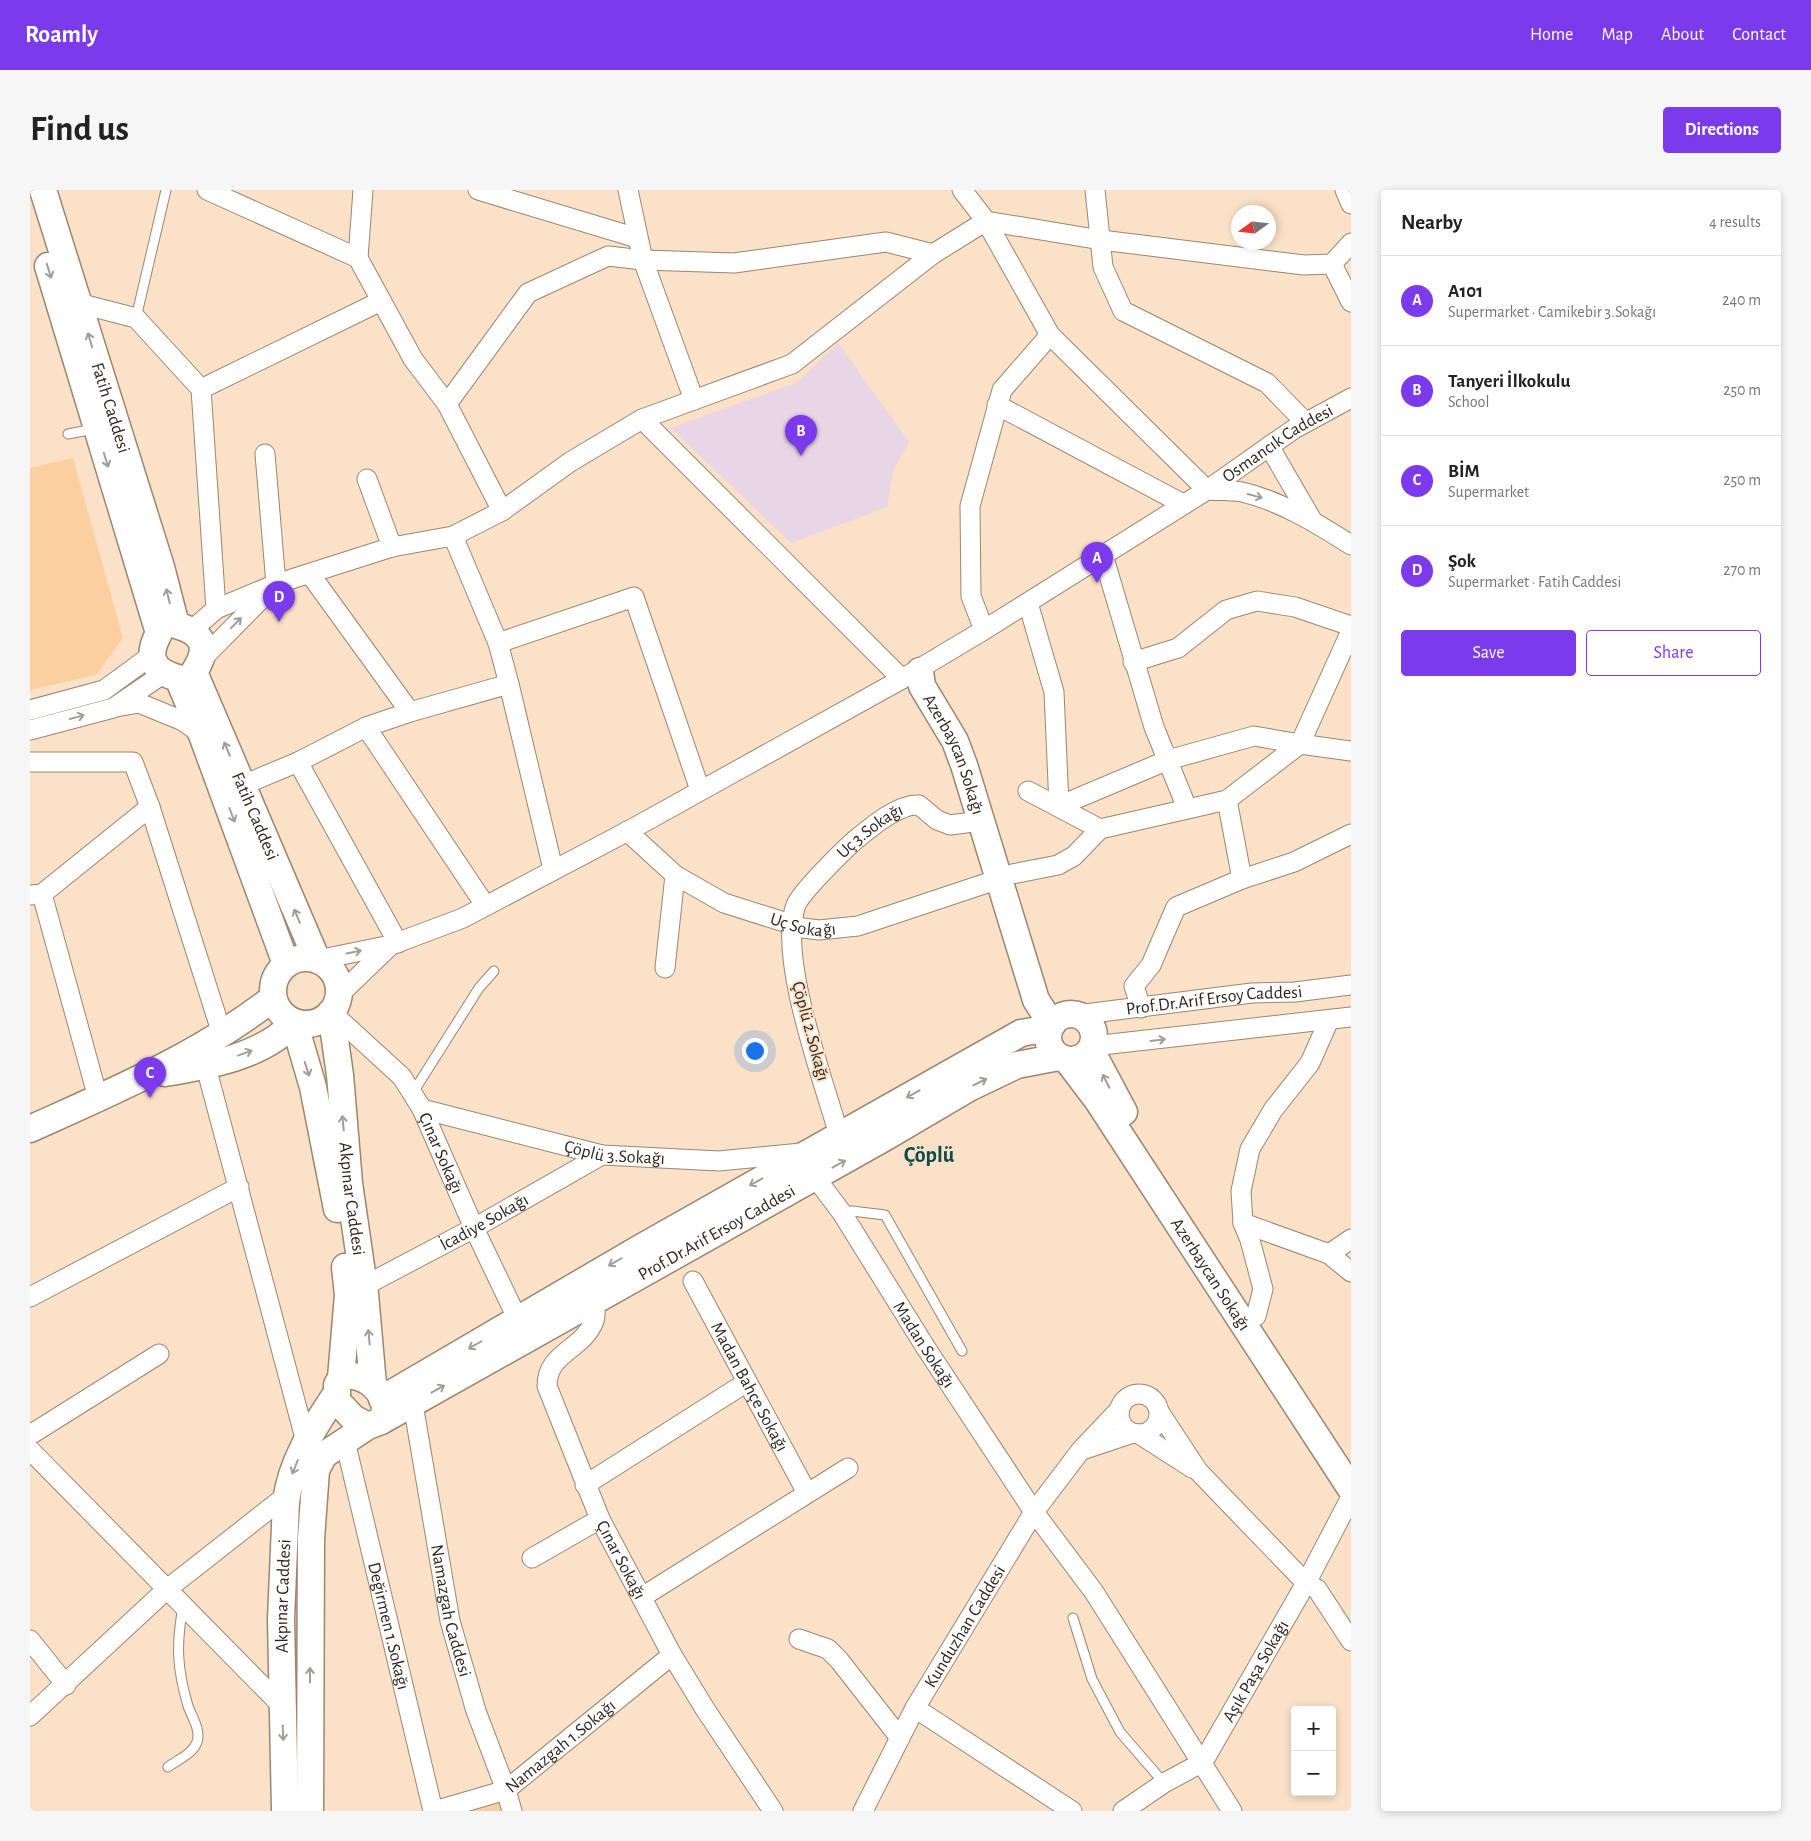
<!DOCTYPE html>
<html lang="en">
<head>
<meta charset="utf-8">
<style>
  :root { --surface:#fff; --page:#f6f6f6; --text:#222; --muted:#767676; --line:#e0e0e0; --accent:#7c3aed }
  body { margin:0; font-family:"Alegreya Sans",sans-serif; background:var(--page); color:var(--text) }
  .controls { position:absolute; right:15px; bottom:15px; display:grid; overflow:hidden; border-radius:5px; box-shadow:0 2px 8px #0003 }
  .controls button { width:45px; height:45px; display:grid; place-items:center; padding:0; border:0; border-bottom:1px solid var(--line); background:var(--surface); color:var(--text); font:25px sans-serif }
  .compass { position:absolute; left:1201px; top:15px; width:45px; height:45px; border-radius:50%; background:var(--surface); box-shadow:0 2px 8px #0003; rotate:255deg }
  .you { position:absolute; left:724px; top:860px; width:18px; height:18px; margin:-12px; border:4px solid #fff; border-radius:50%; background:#1a73e8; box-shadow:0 0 0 8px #1a73e833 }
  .badge { display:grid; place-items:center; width:32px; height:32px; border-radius:50%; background:var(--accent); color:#fff; font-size:16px; font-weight:700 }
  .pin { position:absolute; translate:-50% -41px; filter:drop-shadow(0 1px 2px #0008) }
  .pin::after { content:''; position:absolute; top:26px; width:18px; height:15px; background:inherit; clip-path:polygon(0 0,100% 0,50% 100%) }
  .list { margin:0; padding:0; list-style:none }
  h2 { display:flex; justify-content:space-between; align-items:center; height:65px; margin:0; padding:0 20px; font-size:21px }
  h2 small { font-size:16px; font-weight:400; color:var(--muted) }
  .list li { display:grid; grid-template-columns:32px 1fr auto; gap:15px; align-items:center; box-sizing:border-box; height:90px; padding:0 20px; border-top:1px solid var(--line) }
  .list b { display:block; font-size:19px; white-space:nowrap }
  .list p { margin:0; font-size:16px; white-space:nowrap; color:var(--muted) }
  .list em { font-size:16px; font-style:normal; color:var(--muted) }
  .actions { display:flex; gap:10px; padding:15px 20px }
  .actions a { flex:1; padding:11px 0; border:1px solid var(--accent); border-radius:5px; text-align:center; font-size:18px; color:var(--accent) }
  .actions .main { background:var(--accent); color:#fff }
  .map { position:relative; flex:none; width:1321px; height:1621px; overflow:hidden; border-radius:5px }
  header { display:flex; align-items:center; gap:30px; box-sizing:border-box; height:70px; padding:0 25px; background:var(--accent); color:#fff }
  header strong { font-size:24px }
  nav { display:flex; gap:28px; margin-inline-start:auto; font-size:18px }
  .intro { display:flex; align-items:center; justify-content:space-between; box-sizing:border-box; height:120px; padding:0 30px }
  h1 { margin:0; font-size:35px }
  .button { padding:12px 22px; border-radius:5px; background:var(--accent); color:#fff; font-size:18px; font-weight:700 }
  main { display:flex; gap:30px; padding:0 30px }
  aside { flex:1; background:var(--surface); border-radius:5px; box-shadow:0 2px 8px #0003 }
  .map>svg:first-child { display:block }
</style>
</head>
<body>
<header>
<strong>Roamly</strong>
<nav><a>Home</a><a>Map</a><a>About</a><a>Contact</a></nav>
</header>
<div class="intro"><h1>Find us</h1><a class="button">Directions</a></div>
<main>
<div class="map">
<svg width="1321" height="1621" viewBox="0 0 1321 1621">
  <rect width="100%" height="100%" fill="#fae1c7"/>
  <!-- education -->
  <path fill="#e8d5e6" d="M808,153l71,99 -16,29 -6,36 -96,36 -120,-115 127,-46z"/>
  <!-- green -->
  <path fill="#fbcfa0" d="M43,268l50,180 -27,37 -66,15v-222z
    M469,1611l3,10h-33z"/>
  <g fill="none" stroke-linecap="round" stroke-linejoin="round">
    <!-- lane casing -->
    <g stroke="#9c866e" stroke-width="11">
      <path id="lane" d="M106,128l30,-128
        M38,244l26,-5
        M382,904l67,-106 15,-17
        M812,1023l10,-2 33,4 77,136
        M1043,1428l19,61 28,53 44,51
        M138,1577c9,-7 25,-13 29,-25 4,-12 -5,-25 -9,-36 -11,-37 -12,-62 -5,-99"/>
    </g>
    <!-- street casing -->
    <g stroke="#9c866e" stroke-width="21">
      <g id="street">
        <path d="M177,0l151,68 55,101 34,45 55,107"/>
        <path d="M448,0l159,48"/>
        <path d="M598,0l15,70 51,140"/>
        <path d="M932,0l24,31 64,114 157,155"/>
        <path d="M1065,0l8,77 20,44 144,72 38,39"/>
        <path d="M1315,0l6,14"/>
        <path d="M328,68l5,-68"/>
        <path d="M1302,74l19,38"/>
        <path d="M48,113l58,15 65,71 15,220"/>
        <path d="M171,199l180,-88"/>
        <path d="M417,214l81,-111 80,-37 35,4 91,3 152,-21 47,12"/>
        <path d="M967,215l186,99"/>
        <path d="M612,229l260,260"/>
        <path d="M1239,256l43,74"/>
        <path d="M337,289l25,68"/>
        <path d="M1177,300c12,1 24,0 35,2 39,9 76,32 109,53"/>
        <path d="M423,346l45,107 11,41 44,185"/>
        <path d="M1073,365l51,172 33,81"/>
        <path d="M280,384l100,138"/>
        <path d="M998,413l26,89 5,114 109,-46 86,-24 46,8 51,-113"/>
        <path d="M162,440l24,-21 60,-25 116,-37 61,-11 49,-25 68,-49 72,-43 150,-55 141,-110 53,-33 115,19 203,25 28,-1 19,-21"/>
        <path d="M954,440l-13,-34 -1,-90 32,-116 48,-55"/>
        <path d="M468,453l136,-46 66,193"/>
        <path d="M172,469l74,-75 -11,-130"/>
        <path d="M1103,472l45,-14 48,-38 31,-9 38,6 56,19"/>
        <path d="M86,517l23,-4 44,18 18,13"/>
        <path d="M0,520l74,-20 48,-35"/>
        <path d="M336,537l119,178"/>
        <path d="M0,540l83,-22 50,-34"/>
        <path d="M0,572h103l17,45 72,227"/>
        <path d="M268,572l100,181"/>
        <path d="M213,595l55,-23 68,-35 44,-15 99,-28"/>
        <path d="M998,601l72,38"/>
        <path d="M1197,610l15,79"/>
        <path id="s1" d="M597,641l48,44 49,28 79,25 16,2 39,-4 141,-47"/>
        <path d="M982,684l46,-9 16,-9 26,-27 127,-29 73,-56 51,7"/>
        <path d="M12,704l56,204"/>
        <path d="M0,705l12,-1 108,-87"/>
        <path id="s2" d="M287,770l74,-15 72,-27 167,-88 272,-151 82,-49 223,-140 87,-61 57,-31"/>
        <path d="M635,778l10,-93"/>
        <path d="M309,805l52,-50"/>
        <path d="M1111,818l-7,-22 17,-21 25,-58 66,-28 52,-17 57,-28"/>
        <path id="s3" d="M301,822l71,65 20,32 52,119 44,92"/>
        <path id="s4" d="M1047,825l175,-22 43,-1 56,-7"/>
        <path d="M1063,856l258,-29"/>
        <path d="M176,877l100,375"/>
        <path id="s5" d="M392,919l180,46 117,6 82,-8"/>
        <path id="s6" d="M809,945c-15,-53 -62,-179 -43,-230 5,-13 46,-53 58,-64 16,-13 45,-38 65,-36l18,15 13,5 31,-4"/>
        <path id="s7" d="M785,987l27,36 84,135 108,164 60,80 138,219"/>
        <path d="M1213,1033l86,31 22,18"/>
        <path d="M1299,1064l22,-15"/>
        <path id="s8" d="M663,1091l114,212"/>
        <path id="s9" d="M334,1096l110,-58 128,-73"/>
        <path d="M0,1107l209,-110"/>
        <path id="s10" d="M565,1111c0,7 1,14 -1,20 -11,29 -47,31 -47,65l53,133 72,136 33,54 68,102"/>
        <path d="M1226,1126l7,-27 -13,-49 -7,-17 -2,-32 9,-42 23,-39 37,-47 19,-43"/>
        <circle cx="1109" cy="1224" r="20"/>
        <path id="s11" d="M383,1214l37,217 26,90 30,79 6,21"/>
        <path d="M1130,1223l38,58 108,112 11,6 34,52"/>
        <path d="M1109,1244l53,34"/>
        <path d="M0,1245l129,-81"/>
        <path id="s12" d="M315,1251l88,370"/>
        <path d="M0,1260l252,256"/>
        <path d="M1052,1260l51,-17"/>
        <path d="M555,1295l162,-103"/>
        <path d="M502,1368l68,-39"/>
        <path d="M612,1407l206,-129"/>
        <path d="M769,1449l29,10 11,11 61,78"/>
        <path d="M0,1450l36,45"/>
        <path d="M885,1518l157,103"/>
        <path d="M0,1526l136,-126 121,-95"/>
        <path id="s13" d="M404,1621l72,-21 166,-135"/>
        <path id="s14" d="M833,1621l52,-103 119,-196 47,-62 39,-41"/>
        <path id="s15" d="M1093,1621l41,-28 39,-21 103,-179 45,-86"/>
      </g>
    </g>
    <!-- secondary casing -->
    <g stroke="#9c866e" stroke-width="29">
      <g id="secondary">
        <path id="s16" d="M13,0l118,377 15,58c28,8 34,22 18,47l123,288"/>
        <path d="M18,76l111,367c-13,24 -7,38 19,45l24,57 84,229"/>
        <path id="s17" d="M890,481l2,15 33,55 9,24 72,235 16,25"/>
        <circle cx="276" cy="801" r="33"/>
        <path id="s18" d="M301,822l9,63 9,108 16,111 8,91"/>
        <circle cx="1041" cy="847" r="23"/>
        <path d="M264,832l19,65 24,122"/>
        <path d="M1061,860l33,62"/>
        <path id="s19" d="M1037,870l31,41 253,388"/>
        <path d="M135,883c43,-7 100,-17 129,-51"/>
        <path d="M0,939c84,-38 170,-74 243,-131"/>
        <path d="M311,1188l7,-83 -3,-28"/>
        <path d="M352,1209l260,-152 379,-214 29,-5"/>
        <path id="s20" d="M351,1231l503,-283 85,-50 48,-23 42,-8"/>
        <path id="s21" d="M255,1621l-4,-192 5,-117c5,-41 28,-75 50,-108"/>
        <path d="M280,1621l1,-272 5,-69 8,-15 44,-29 13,-5c15,-22 -17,-53 -40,-43l-4,7v16l16,17 15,8"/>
      </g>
    </g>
    <!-- lane -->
    <use href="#lane" stroke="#fff" stroke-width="9"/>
    <!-- street -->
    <use href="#street" stroke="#fff" stroke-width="19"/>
    <!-- secondary -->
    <use href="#secondary" stroke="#fff" stroke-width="26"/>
  </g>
  <!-- one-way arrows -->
  <defs><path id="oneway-shaft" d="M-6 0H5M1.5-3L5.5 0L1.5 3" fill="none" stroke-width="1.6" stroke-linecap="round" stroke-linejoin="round" transform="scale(1.25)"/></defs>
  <g stroke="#a19d98">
    <use href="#oneway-shaft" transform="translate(19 81) rotate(73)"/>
    <use href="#oneway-shaft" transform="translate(60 150) rotate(-107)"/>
    <use href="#oneway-shaft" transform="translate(76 270) rotate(73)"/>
    <use href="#oneway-shaft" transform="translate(1225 306) rotate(15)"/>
    <use href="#oneway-shaft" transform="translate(138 406) rotate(-104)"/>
    <use href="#oneway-shaft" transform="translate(206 433) rotate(-46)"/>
    <use href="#oneway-shaft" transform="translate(47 527) rotate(-15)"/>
    <use href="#oneway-shaft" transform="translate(197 559) rotate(-113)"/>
    <use href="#oneway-shaft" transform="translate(202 625) rotate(69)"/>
    <use href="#oneway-shaft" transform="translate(267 726) rotate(-113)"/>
    <use href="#oneway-shaft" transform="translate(324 762) rotate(-11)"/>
    <use href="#oneway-shaft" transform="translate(1128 850) rotate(-7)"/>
    <use href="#oneway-shaft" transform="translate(215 863) rotate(-20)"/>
    <use href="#oneway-shaft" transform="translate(277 879) rotate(72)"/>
    <use href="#oneway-shaft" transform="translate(1076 891) rotate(-117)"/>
    <use href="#oneway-shaft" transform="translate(950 892) rotate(-26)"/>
    <use href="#oneway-shaft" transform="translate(883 904) rotate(151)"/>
    <use href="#oneway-shaft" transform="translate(313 933) rotate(-96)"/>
    <use href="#oneway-shaft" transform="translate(809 974) rotate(-29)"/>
    <use href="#oneway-shaft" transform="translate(726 992) rotate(151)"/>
    <use href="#oneway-shaft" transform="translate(585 1072) rotate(150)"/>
    <use href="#oneway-shaft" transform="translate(339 1147) rotate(-95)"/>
    <use href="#oneway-shaft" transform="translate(445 1155) rotate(150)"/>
    <use href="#oneway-shaft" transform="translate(408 1199) rotate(-29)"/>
    <use href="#oneway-shaft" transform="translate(265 1277) rotate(112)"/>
    <use href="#oneway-shaft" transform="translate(280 1485) rotate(-90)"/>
    <use href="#oneway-shaft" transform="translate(253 1543) rotate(88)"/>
  </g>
  <g text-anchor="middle" stroke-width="4" stroke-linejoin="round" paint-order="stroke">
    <!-- street labels -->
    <g font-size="18" fill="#2e251b" stroke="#fae1c7">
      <text dy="6" stroke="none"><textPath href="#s16" startOffset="228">Fatih Caddesi</textPath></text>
      <text dy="6" stroke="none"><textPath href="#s2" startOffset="1096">Osmancık Caddesi</textPath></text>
      <text dy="6" stroke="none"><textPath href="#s17" startOffset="91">Azerbaycan Sokağı</textPath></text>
      <text dy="6" stroke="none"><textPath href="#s16" startOffset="675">Fatih Caddesi</textPath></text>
      <text dy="6" stroke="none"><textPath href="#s6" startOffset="342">Uç 3.Sokağı</textPath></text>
      <text dy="6" stroke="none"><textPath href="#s1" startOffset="204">Uç Sokağı</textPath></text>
      <text dy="6" stroke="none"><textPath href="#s4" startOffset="138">Prof.Dr.Arif Ersoy Caddesi</textPath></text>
      <text transform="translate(781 841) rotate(75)" y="6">Çöplü 2.Sokağı</text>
      <text dy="6" stroke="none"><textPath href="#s5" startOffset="198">Çöplü 3.Sokağı</textPath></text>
      <text dy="6" stroke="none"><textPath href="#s3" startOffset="182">Çınar Sokağı</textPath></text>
      <text dy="6" stroke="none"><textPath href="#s18" startOffset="188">Akpınar Caddesi</textPath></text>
      <text dy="6" stroke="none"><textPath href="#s9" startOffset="136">İcadiye Sokağı</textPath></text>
      <text dy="6" stroke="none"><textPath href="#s20" startOffset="385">Prof.Dr.Arif Ersoy Caddesi</textPath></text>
      <text dy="6" stroke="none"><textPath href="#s19" startOffset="258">Azerbaycan Sokağı</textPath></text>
      <text dy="6" stroke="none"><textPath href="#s7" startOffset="200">Madan Sokağı</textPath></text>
      <text dy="6" stroke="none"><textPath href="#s8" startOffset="120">Madan Bahçe Sokağı</textPath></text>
      <text dy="6" stroke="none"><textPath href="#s10" startOffset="292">Çınar Sokağı</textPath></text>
      <text dy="6" stroke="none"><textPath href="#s21" startOffset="215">Akpınar Caddesi</textPath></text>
      <text dy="6" stroke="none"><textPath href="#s11" startOffset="210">Namazgah Caddesi</textPath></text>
      <text dy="6" stroke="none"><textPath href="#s12" startOffset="190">Değirmen 1.Sokağı</textPath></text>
      <text dy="6" stroke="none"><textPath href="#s14" startOffset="211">Kunduzhan Caddesi</textPath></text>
      <text dy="6" stroke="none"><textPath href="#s15" startOffset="199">Aşık Paşa Sokağı</textPath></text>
      <text dy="6" stroke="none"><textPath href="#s13" startOffset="145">Namazgah 1.Sokağı</textPath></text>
    </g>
    <!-- district labels -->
    <g font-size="22" font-weight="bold" fill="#0b4b4c" stroke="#fae1c7">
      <text x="899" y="972">Çöplü</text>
    </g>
  </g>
</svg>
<div class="controls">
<button>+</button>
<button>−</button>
</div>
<svg class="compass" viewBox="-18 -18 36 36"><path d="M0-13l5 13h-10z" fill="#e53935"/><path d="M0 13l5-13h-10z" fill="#767676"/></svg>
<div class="you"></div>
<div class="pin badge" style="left:1067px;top:393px">A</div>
<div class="pin badge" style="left:771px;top:266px">B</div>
<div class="pin badge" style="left:120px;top:908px">C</div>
<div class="pin badge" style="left:249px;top:432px">D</div>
</div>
<aside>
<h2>Nearby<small>4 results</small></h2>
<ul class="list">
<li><span class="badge">A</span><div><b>A101</b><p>Supermarket · Camikebir 3.Sokağı</p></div><em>240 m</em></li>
<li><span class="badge">B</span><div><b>Tanyeri İlkokulu</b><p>School</p></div><em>250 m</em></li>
<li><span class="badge">C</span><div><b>BİM</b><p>Supermarket</p></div><em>250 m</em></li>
<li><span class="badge">D</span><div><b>Şok</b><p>Supermarket · Fatih Caddesi</p></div><em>270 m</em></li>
</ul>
<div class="actions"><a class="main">Save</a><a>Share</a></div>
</aside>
</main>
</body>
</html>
